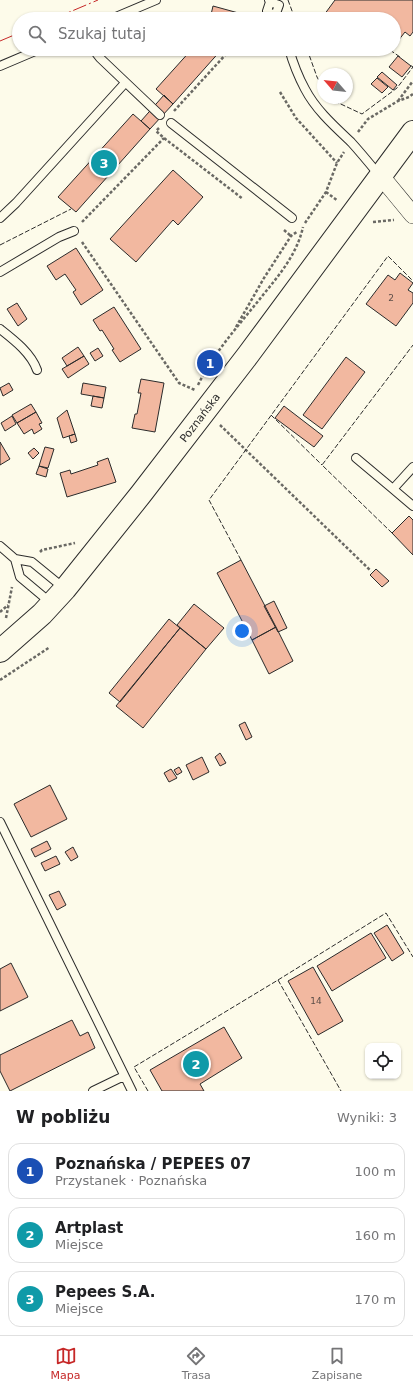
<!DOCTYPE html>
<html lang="pl">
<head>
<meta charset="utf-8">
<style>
  :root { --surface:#fff; --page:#f2f2f2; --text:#202124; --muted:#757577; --line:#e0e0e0; --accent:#c62828 }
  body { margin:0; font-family:"DejaVu Sans",sans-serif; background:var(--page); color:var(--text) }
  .controls { position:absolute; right:12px; bottom:12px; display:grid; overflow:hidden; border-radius:8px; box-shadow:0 1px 3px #0004 }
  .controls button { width:36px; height:36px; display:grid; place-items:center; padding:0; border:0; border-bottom:1px solid var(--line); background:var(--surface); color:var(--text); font:20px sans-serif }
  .compass { position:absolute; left:317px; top:68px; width:36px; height:36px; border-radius:50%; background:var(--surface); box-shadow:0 1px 3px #0004; rotate:298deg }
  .you { position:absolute; left:242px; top:631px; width:14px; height:14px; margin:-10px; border:3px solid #fff; border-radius:50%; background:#1a73e8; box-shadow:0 0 0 6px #1a73e833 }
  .badge { display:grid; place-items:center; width:26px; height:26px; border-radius:50%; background:var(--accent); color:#fff; font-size:13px; font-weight:700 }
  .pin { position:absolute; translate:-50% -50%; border:2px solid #fff; box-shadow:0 1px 4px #0006 }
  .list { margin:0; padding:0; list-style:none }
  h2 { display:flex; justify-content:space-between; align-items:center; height:52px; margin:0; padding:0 16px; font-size:17px }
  h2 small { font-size:13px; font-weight:400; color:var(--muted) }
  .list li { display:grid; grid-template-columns:26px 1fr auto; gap:12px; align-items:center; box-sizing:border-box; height:56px; margin:0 8px 8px; padding:0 8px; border:1px solid var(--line); border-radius:12px }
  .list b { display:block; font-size:15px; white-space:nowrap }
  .list p { margin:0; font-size:13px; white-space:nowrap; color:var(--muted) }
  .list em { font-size:13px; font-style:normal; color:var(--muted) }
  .icon { flex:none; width:22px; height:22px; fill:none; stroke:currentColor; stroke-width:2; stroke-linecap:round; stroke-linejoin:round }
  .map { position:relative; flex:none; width:413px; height:1091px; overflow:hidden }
  .search { position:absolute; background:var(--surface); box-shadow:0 1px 3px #0004; left:12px; right:12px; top:12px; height:44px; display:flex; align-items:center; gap:10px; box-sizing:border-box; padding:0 14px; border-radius:22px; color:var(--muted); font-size:15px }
  .sheet { height:244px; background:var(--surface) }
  nav { display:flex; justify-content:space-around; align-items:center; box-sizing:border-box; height:56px; border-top:1px solid var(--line); background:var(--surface); font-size:11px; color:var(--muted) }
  nav a { display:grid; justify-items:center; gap:2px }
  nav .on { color:var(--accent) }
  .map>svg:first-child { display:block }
</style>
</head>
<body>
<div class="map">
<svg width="413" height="1091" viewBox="0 0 413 1091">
  <rect width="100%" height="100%" fill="#fdfbea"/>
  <!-- building -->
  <path fill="#f2b8a0" stroke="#2b2b2b" d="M335,0h78v32l-3,4 -5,-4 -11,14v-27h-66l-4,-4z
    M213,6l40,11v2h-43z
    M192,49h30l-49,55 -17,-15z
    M398,56l13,10 -9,11 -13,-10z
    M382,72l15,13 -4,5 -16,-13z
    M377,78l11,9 -6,6 -11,-9z
    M164,95l9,9 -23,25 -9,-8z
    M133,114l17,15 -74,83 -18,-15z
    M173,170l30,27 -25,28 -5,-5 -37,42 -26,-23z
    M76,248l27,42 -22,15 -8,-13 3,-2 -11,-16 -9,6 -9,-14z
    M400,273l13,10 -5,7 5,3v10l-17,23 -30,-22 22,-29 7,5z
    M17,303l10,16 -9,7 -11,-17z
    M114,307l27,42 -21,13 -8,-12 2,-1 -12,-19 -2,1 -7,-11z
    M78,347l6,9 -17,10 -5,-8z
    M98,348l5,8 -8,5 -5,-8z
    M84,356l5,8 -21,14 -6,-9z
    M346,357l19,15 -43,57 -19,-14z
    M141,379l23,4 -9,49 -23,-4 3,-14h2l4,-21h-3z
    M9,383l4,7 -10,6 -3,-8z
    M83,383l23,4 -2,11 -23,-4z
    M93,396l11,2 -2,10 -11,-2z
    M31,404l5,8 -19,11 -5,-8z
    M284,406l39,30 -9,11 -39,-29z
    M67,410l8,24 -12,4 -6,-20z
    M36,412l6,11 -3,1 3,5 -8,5 -2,-5 -8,5 -7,-11z
    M12,416l4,8 -11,7 -4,-8z
    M75,434l2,7 -6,2 -2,-7z
    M0,442l10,17 -10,6z
    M45,447l9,2 -6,19 -9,-2z
    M34,448l5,5 -6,6 -5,-6z
    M108,458l8,24 -49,15 -7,-24 10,-3 1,4 27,-9 -1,-3z
    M39,466l9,3 -2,8 -10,-3z
    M409,516l4,4v35l-21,-22z
    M241,560l35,67 -24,13 -35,-67z
    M376,569l13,12 -7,6 -12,-12z
    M274,601l13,27 -9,4 -14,-26z
    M194,604l30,24 -18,21 -29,-24z
    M169,619l11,9 -60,74 -11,-9z
    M276,627l17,34 -24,13 -17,-34z
    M180,628l26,21 -63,79 -27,-22z
    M245,722l7,15 -6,3 -7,-15z
    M220,753l6,10 -6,3 -5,-9z
    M202,757l7,15 -16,8 -7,-15z
    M179,767l3,5 -5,3 -3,-5z
    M171,769l6,9 -8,4 -5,-9z
    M50,785l17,34 -36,18 -17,-33z
    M47,841l4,8 -16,8 -4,-8z
    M73,847l5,10 -7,4 -6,-9z
    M56,856l4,8 -15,7 -4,-8z
    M59,891l7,14 -9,5 -8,-15z
    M387,925l17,28 -12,8 -18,-28z
    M371,933l15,25 -54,33 -15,-25z
    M11,963l17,34 -28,14v-42z
    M313,967l30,54 -25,14 -30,-54z
    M72,1020l8,16 8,-4 7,16 -85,43 -10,-20v-16z
    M224,1027l18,31 -42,26 4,7h-42l-12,-21z"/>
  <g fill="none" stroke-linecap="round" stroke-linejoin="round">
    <!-- lane casing -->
    <g stroke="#2b2b2b" stroke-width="10">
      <path id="lane" d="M269,0l1,2 -3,9 8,5 2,3
        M270,2l9,3 -4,11
        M111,19l45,-19
        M93,49l7,9 60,57
        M289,49c4,14 9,27 16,40 11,21 29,37 46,53 10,11 19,22 28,33
        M0,66l40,-17
        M171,123l121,95
        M0,218l16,-15 109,-120
        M0,272l59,-35 15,-6
        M0,329c14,11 31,24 37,41
        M356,458l37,31 20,-22
        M393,489l20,17
        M0,546l15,13 17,3 33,27
        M15,559l5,18 31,26
        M0,822l132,269
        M93,1091l31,-15"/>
    </g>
    <!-- street casing -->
    <g stroke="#2b2b2b" stroke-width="18">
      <path id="street" d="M380,175l33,40"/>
    </g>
    <!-- secondary casing -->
    <g stroke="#2b2b2b" stroke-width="24">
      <g id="secondary">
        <path id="s1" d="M0,651l42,-37 23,-25 76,-95 107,-139 165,-223"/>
      </g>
    </g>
    <!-- path -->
    <path stroke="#6a6964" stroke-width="2.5" stroke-dasharray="3 2" stroke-linecap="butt" d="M280,92l16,26 41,45
      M398,101l15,-20
      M174,111l54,-59 11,-3
      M159,128l-3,3 8,7 79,61
      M358,132l10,-13 30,-18 11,-4 4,-3
      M326,192l12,9
      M82,222l82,-84
      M373,222l21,-2
      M305,223l21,-31 11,-29 7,-11
      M284,230l7,6
      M82,242l97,141 16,7
      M236,327l28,-49 27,-42 7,-5
      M198,385c16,-33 42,-61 65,-90 17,-21 34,-41 40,-68
      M220,425l151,146
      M40,552l2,-2 33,-7
      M0,612l8,-7
      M6,618l6,-31
      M0,680l50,-33"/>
    <!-- lane -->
    <use href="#lane" stroke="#fdfbea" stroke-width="8"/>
    <!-- street -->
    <use href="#street" stroke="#fdfbea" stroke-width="17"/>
    <!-- secondary -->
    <use href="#secondary" stroke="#fdfbea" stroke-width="22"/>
    <!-- fence -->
    <path stroke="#2b2b2b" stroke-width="1" stroke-dasharray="5 2" stroke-linecap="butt" d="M288,0l7,19
      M307,49l10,28 6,11
      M390,50l10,7
      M328,98l34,16 35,-26 16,-21 -3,-2
      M0,245l71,-36
      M271,415l51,50
      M392,533l-70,-68 91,-120
      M241,560l-32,-60 179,-244 25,25
      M278,980l108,-67 27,44
      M148,1091l-14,-24 144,-87 63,111"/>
    <!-- power -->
    <path stroke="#c62828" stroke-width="1" stroke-dasharray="14 3 2 3" stroke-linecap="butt" d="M53,19l45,-19
      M0,41l19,-8"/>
  </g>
  <g text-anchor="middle" stroke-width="3" stroke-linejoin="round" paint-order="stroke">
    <!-- number labels -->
    <g font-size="9" fill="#5d4e48">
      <text x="391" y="301">2</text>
      <text x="316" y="1004">14</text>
    </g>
    <!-- street labels -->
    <g font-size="11" fill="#2b2b2b" stroke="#fdfbea">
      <text dy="4" stroke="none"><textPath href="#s1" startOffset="308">Poznańska</textPath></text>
    </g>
  </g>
</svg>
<div class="controls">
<button><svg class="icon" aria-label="locate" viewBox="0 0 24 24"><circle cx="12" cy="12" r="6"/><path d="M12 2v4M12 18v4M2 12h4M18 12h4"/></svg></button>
</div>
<svg class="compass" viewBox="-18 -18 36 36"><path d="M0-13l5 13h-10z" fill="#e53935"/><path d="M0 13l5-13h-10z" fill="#757577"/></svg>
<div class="you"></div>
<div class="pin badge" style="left:210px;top:363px;background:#1a4fb4">1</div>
<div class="pin badge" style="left:196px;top:1064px;background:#0f9aa8">2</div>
<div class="pin badge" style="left:104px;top:163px;background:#0f9aa8">3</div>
<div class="search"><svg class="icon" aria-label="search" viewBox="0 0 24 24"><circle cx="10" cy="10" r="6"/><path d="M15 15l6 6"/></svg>Szukaj tutaj</div>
</div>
<section class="sheet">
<h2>W pobliżu<small>Wyniki: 3</small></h2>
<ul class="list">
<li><span class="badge" style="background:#1a4fb4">1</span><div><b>Poznańska / PEPEES 07</b><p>Przystanek · Poznańska</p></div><em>100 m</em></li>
<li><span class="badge" style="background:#0f9aa8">2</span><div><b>Artplast</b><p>Miejsce</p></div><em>160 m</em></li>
<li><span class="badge" style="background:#0f9aa8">3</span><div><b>Pepees S.A.</b><p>Miejsce</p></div><em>170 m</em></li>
</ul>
</section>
<nav>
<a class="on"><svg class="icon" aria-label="map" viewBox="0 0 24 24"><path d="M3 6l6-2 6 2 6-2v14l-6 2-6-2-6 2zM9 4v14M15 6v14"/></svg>Mapa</a>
<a><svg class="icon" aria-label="directions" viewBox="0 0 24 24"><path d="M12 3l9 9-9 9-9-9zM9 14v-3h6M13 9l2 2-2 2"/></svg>Trasa</a>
<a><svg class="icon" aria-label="saved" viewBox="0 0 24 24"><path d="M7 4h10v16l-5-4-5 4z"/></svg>Zapisane</a>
</nav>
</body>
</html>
